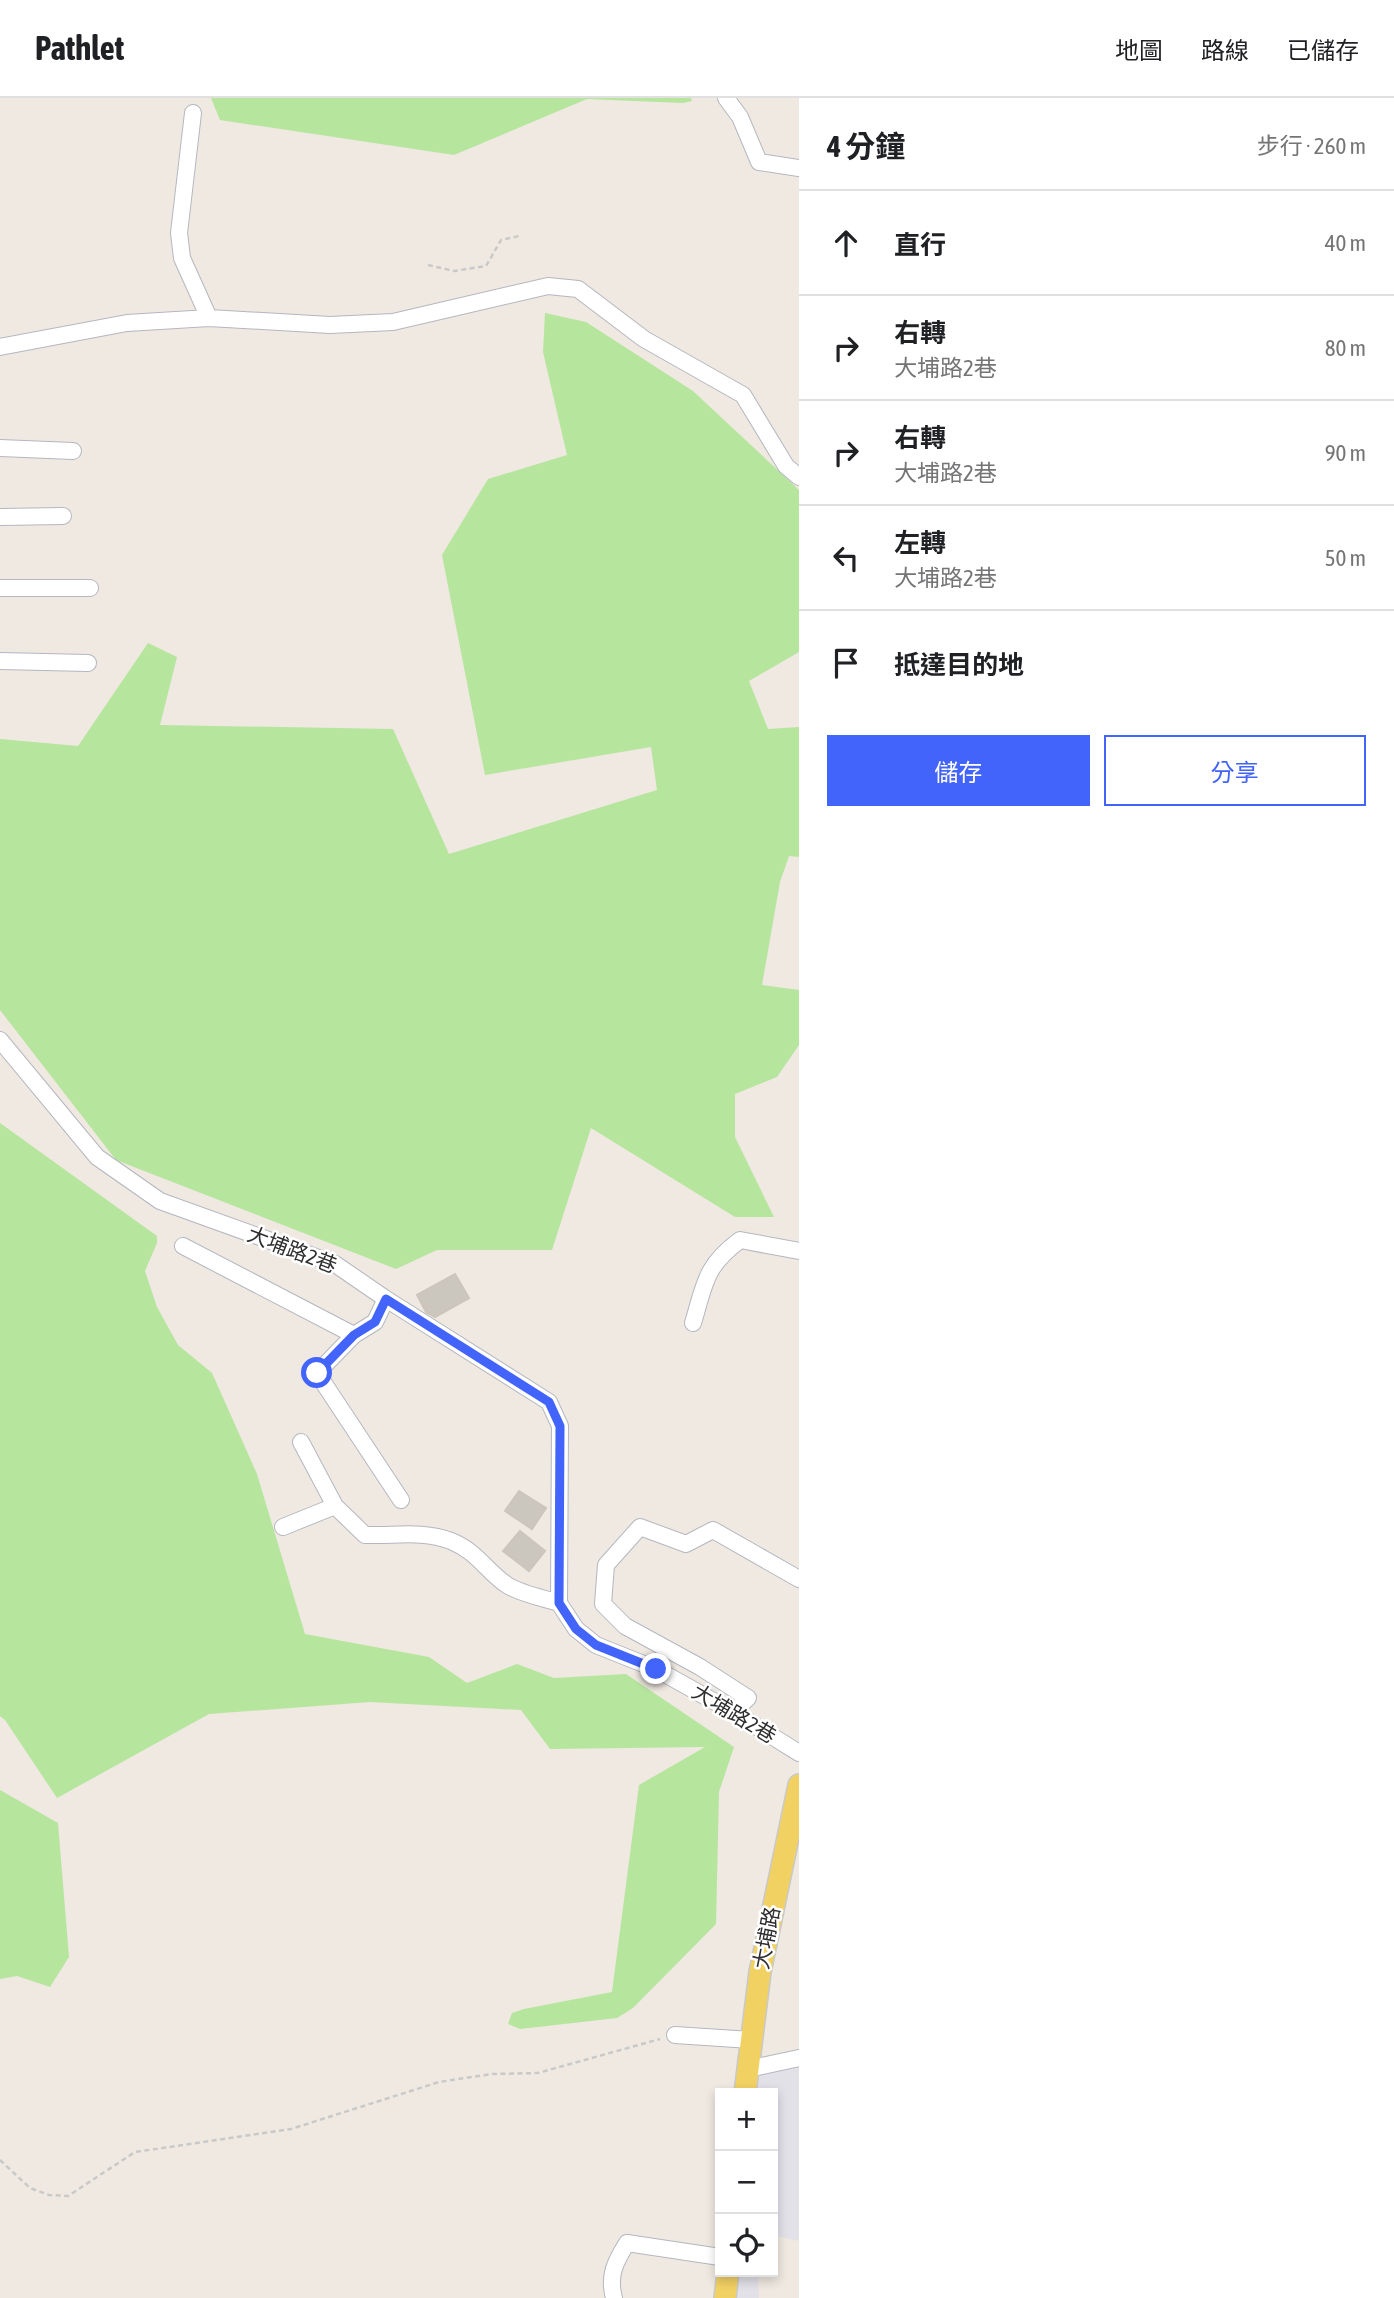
<!DOCTYPE html>
<html lang="zh-TW">
<head>
<meta charset="utf-8">
<style>
  :root { --surface:#fff; --page:#f2f2f2; --text:#202124; --muted:#757577; --line:#e0e0e0; --accent:#4264fb }
  body { margin:0; font-family:"Asap Condensed","Noto Sans TC",sans-serif; background:var(--page); color:var(--text) }
  .controls { position:absolute; right:21px; bottom:21px; display:grid; overflow:hidden; border-radius:0px; box-shadow:0 4px 10px #0003 }
  .controls button { width:63px; height:63px; display:grid; place-items:center; padding:0; border:0; border-bottom:2px solid var(--line); background:var(--surface); color:var(--text); font:35px sans-serif }
  .stop { position:absolute; width:21px; height:21px; margin:-16px; border:5px solid #4264fb; border-radius:50%; background:#fff }
  .stop.end { background:#4264fb; border-color:#fff; box-shadow:0 2px 7px #0008 }
  .list { margin:0; padding:0; list-style:none }
  h2 { display:flex; justify-content:space-between; align-items:center; height:91px; margin:0; padding:0 28px; font-size:30px }
  h2 small { font-size:23px; font-weight:400; color:var(--muted) }
  .list li { display:grid; grid-template-columns:46px 1fr auto; gap:21px; align-items:center; box-sizing:border-box; height:105px; padding:0 28px; border-top:2px solid var(--line) }
  .list b { display:block; font-size:26px; white-space:nowrap }
  .list p { margin:0; font-size:23px; white-space:nowrap; color:var(--muted) }
  .list em { font-size:23px; font-style:normal; color:var(--muted) }
  .actions { display:flex; gap:14px; padding:21px 28px }
  .actions a { flex:1; padding:16px 0; border:2px solid var(--accent); border-radius:0px; text-align:center; font-size:24px; color:var(--accent) }
  .actions .main { background:var(--accent); color:#fff }
  .icon { flex:none; width:38px; height:38px; fill:none; stroke:currentColor; stroke-width:2; stroke-linecap:round; stroke-linejoin:round }
  .map { position:relative; flex:none; width:799px; height:2200px; overflow:hidden }
  header { display:flex; align-items:center; gap:42px; box-sizing:border-box; height:98px; padding:0 35px; background:var(--surface); border-bottom:2px solid var(--line) }
  header strong { font-size:33px }
  nav { display:flex; gap:38px; margin-inline-start:auto; font-size:24px }
  main { display:flex }
  aside { flex:1; background:var(--surface) }
  .map>svg:first-child { display:block }
</style>
</head>
<body>
<header>
<strong>Pathlet</strong>
<nav><a>地圖</a><a>路線</a><a>已儲存</a></nav>
</header>
<main>
<div class="map">
<svg width="799" height="2200" viewBox="0 0 799 2200">
  <rect width="100%" height="100%" fill="#efe9e1"/>
  <!-- industrial -->
  <path fill="#e3e1e8" d="M799,1962v181l-23,-5 -1,13 -2,1v-157h-23l3,-30z
    M730,2174h28l1,26h-30z"/>
  <!-- green -->
  <path fill="#b6e59e" d="M211,0h480l1,3 -9,2 -96,-4 -133,56 -234,-35z
    M545,215l41,9 107,69 106,99v162l-50,29 19,48 31,-2v130l-10,-1 -9,26 -18,103 37,5v55l-22,32 -42,17v43l39,80h-39l-144,-89 -39,122h-115l-41,19 -280,-109 -116,-150v-271l78,7 70,-103 29,14 -17,68 233,4 56,125 208,-64 -6,-43 -166,28 -43,-220 46,-76 79,-24 -24,-103z
    M0,1025l157,113v7l-12,28 12,36 21,38 34,28 45,101 48,160 124,23 38,26 50,-19 37,14 72,-4 108,73 -15,45 -3,132 -83,84 -16,10 -97,11 -12,-5 4,-11 12,-4 88,-17 27,-207 66,-38 -155,2 -29,-39 -151,-8 -161,12 -152,84 -52,-78 -5,-4z
    M0,1692l58,33 11,134 -19,30 -33,-11 -17,3z"/>
  <!-- building -->
  <path fill="#cbc7bf" stroke="#cbc5ba" stroke-width="2" d="M455,1176l14,24 -34,19 -9,-5 -9,-17z
    M519,1393l27,17 -14,21 -27,-18z
    M520,1433l25,20 -16,20 -26,-20z"/>
  <g fill="none" stroke-linecap="round" stroke-linejoin="round">
    <!-- minor casing -->
    <g stroke="#b4b7c1" stroke-width="18">
      <path id="minor" d="M726,0l14,19 19,45 40,6
        M193,15l-14,120 3,25 27,60
        M0,249l127,-24 82,-5 121,7 63,-3 155,-36 30,3 66,50 99,56 43,71 13,11
        M0,350l73,3
        M0,419l63,-1
        M0,490h90
        M0,563l88,2
        M0,942l97,117 63,44 175,63 51,35 163,103 11,24 -1,177 17,26 20,16 60,24 77,43 66,41
        M183,1148l171,89
        M386,1201l-11,23 -21,13 -37,38 84,127
        M693,1225c12,-40 12,-57 47,-83l59,11
        M301,1344l34,64 30,29c30,1 58,-5 86,6 27,11 35,30 56,44 14,9 36,13 52,18
        M283,1429l52,-21
        M733,1614l15,-14 -48,-31 -75,-41 -22,-22 3,-39 34,-38 46,17 27,-14 86,49
        M675,1937l76,5
        M748,1971l51,-11
        M614,2200c-6,-22 1,-36 13,-55l93,14"/>
    </g>
    <!-- major casing -->
    <g stroke="#c9c9c9" stroke-width="24">
      <path id="major" d="M745,1995l15,-121 39,-187
        M725,2200l3,-26"/>
    </g>
    <!-- path -->
    <path stroke="#c9c9c9" stroke-width="2.5" stroke-dasharray="5 3.5" stroke-linecap="butt" d="M428,167l26,6 32,-5 15,-26 18,-4
      M0,2062l30,28 19,7 19,1 67,-44 156,-23 148,-47 53,-8 46,-1 122,-34"/>
    <!-- minor -->
    <use href="#minor" stroke="#fff" stroke-width="16"/>
    <!-- major -->
    <use href="#major" stroke="#f2d163" stroke-width="21"/>
  </g>
  <g fill="none" stroke-linecap="round" stroke-linejoin="round">
    <!-- route -->
    <path stroke="#4264fb" stroke-width="9" d="M317,1275l37,-38 21,-13 11,-23 163,103 11,24 -1,177 17,26 20,16 60,24"/>
  </g>
  <g text-anchor="middle" stroke-width="5" stroke-linejoin="round" paint-order="stroke">
    <!-- street labels -->
    <g font-size="21" fill="#2e2e2e" stroke="#fff">
      <text transform="translate(292 1152) rotate(21)" y="7">大埔路2巷</text>
      <text transform="translate(734 1616) rotate(31)" y="7">大埔路2巷</text>
      <text transform="translate(767 1840) rotate(-79)" y="7">大埔路</text>
    </g>
  </g>
</svg>
<div class="controls">
<button>+</button>
<button>−</button>
<button><svg class="icon" aria-label="locate" viewBox="0 0 24 24"><circle cx="12" cy="12" r="6"/><path d="M12 2v4M12 18v4M2 12h4M18 12h4"/></svg></button>
</div>
<div class="stop" style="left:317px;top:1275px"></div>
<div class="stop end" style="left:656px;top:1571px"></div>
</div>
<aside>
<h2>4 分鐘<small>步行 · 260 m</small></h2>
<ul class="list">
<li><svg class="icon" aria-label="ahead" viewBox="0 0 24 24"><path d="M12 20V5M6 11l6-6 6 6"/></svg><div><b>直行</b></div><em>40 m</em></li>
<li><svg class="icon" aria-label="right" viewBox="0 0 24 24"><path d="M7 20v-9h11M14 6l5 5-5 5"/></svg><div><b>右轉</b><p>大埔路2巷</p></div><em>80 m</em></li>
<li><svg class="icon" aria-label="right" viewBox="0 0 24 24"><path d="M7 20v-9h11M14 6l5 5-5 5"/></svg><div><b>右轉</b><p>大埔路2巷</p></div><em>90 m</em></li>
<li><svg class="icon" aria-label="left" viewBox="0 0 24 24"><path d="M17 20v-9H6M10 6l-5 5 5 5"/></svg><div><b>左轉</b><p>大埔路2巷</p></div><em>50 m</em></li>
<li><svg class="icon" aria-label="arrive" viewBox="0 0 24 24"><path d="M6 21V4h12l-3 4 3 4H6"/></svg><div><b>抵達目的地</b></div></li>
</ul>
<div class="actions"><a class="main">儲存</a><a>分享</a></div>
</aside>
</main>
</body>
</html>
